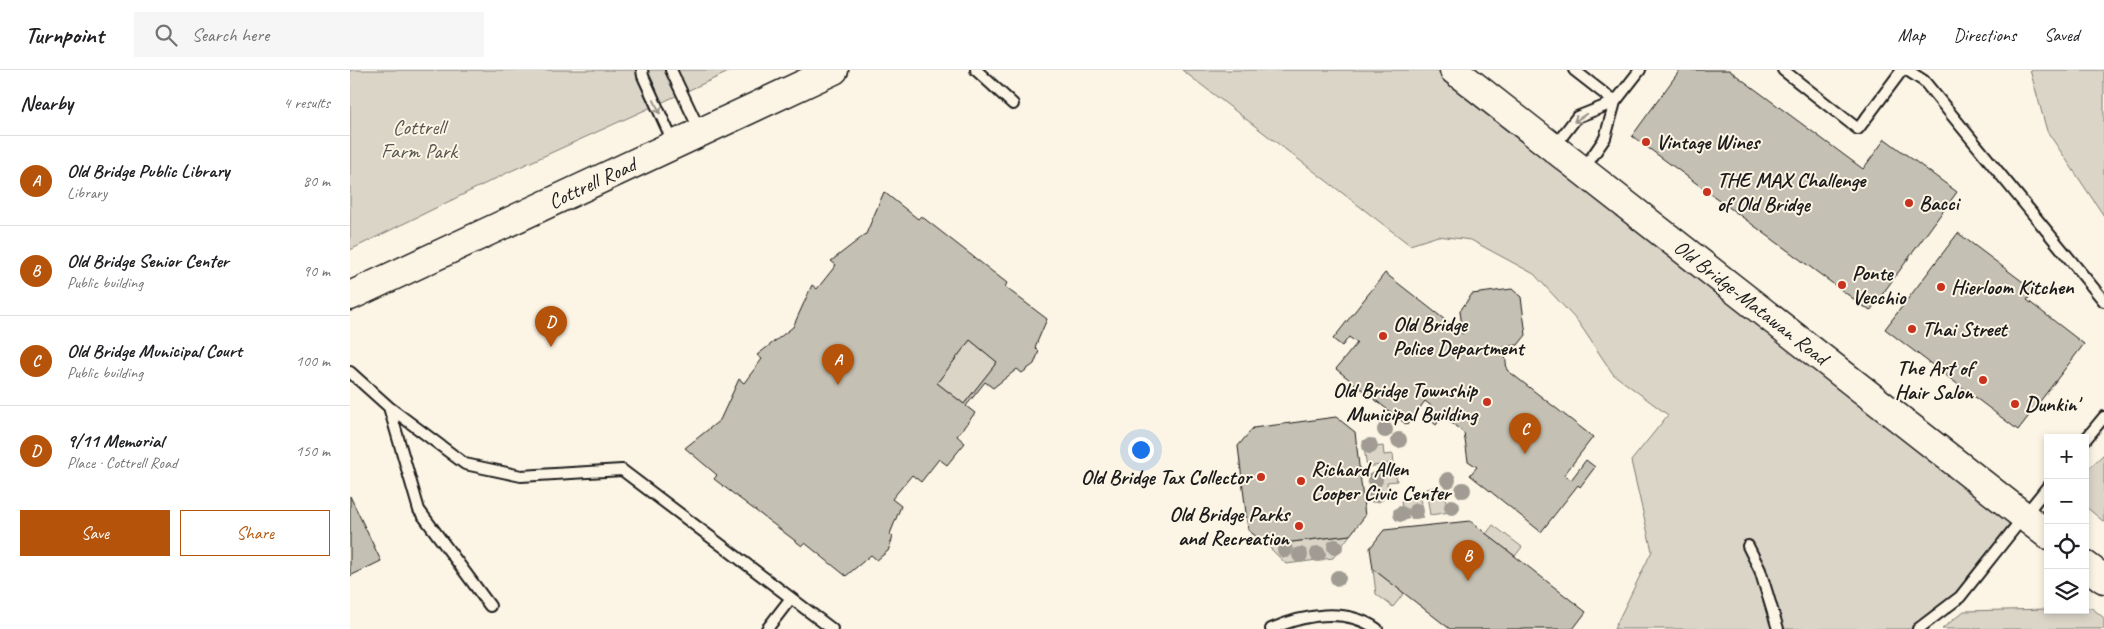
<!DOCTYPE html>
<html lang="en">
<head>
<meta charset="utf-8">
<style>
  :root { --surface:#fff; --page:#f6f6f6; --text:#202124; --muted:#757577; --line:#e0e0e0; --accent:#b45309 }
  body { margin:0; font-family:Caveat,sans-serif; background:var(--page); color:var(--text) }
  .controls { position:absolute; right:15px; bottom:15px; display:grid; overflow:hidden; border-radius:0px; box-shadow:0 2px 8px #0003 }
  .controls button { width:45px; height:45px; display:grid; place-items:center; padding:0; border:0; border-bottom:1px solid var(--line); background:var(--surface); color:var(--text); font:25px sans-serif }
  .you { position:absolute; left:790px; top:379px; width:18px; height:18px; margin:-12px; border:4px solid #fff; border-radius:50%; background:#1a73e8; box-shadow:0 0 0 8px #1a73e833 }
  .badge { display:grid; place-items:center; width:32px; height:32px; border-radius:50%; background:var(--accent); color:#fff; font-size:16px; font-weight:700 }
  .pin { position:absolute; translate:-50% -41px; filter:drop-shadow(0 1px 2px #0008) }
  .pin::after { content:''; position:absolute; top:26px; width:18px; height:15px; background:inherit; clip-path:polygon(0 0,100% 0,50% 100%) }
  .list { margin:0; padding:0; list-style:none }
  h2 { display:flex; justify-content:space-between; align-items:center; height:65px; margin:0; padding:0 20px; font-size:21px }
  h2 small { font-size:16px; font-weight:400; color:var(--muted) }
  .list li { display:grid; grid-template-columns:32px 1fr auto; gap:15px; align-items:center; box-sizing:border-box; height:90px; padding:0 20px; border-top:1px solid var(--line) }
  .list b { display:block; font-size:19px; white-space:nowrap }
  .list p { margin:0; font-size:16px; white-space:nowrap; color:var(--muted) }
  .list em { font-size:16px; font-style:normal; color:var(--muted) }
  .actions { display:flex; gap:10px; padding:15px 20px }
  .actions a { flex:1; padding:11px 0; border:1px solid var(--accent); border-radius:0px; text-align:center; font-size:18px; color:var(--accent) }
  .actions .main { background:var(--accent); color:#fff }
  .icon { flex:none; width:28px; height:28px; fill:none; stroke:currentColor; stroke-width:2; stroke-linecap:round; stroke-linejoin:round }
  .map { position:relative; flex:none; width:1754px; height:559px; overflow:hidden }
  header { display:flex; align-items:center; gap:30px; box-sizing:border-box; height:70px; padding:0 25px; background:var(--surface); border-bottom:1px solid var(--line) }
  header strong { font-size:24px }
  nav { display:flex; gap:28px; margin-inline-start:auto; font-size:18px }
  .search { width:350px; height:45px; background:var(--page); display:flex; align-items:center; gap:12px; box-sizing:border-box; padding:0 18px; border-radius:0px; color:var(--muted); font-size:19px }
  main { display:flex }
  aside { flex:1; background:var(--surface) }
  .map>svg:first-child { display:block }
</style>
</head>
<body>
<header>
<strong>Turnpoint</strong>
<div class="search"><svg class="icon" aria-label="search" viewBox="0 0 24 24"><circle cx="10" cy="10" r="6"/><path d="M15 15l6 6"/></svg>Search here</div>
<nav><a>Map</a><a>Directions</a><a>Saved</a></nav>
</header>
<main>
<aside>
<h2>Nearby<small>4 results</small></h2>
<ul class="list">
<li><span class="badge">A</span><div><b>Old Bridge Public Library</b><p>Library</p></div><em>80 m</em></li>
<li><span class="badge">B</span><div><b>Old Bridge Senior Center</b><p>Public building</p></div><em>90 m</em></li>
<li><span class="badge">C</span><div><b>Old Bridge Municipal Court</b><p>Public building</p></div><em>100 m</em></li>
<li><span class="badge">D</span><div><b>9/11 Memorial</b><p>Place · Cottrell Road</p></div><em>150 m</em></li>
</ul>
<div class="actions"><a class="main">Save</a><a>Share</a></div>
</aside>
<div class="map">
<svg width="1754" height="559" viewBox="0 0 1754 559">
  <rect width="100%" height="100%" fill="#fcf5e5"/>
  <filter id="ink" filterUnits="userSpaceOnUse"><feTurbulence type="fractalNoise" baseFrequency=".02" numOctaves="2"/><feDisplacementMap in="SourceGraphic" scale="10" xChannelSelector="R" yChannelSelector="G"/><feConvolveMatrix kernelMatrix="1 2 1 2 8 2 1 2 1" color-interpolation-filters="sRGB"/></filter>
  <g filter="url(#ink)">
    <!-- green -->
    <path fill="#dbd5c8" stroke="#7c7872" d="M0,0h383l-222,101 -161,79z
      M832,0h272l568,446 -62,81 -42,32h-304l38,-78 -21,-90 37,-46 -55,-41 -34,-51 -45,-49 -63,-34 -33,-4 -28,9z
      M1680,0h74v146l-57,-85z
      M620,270l27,22 -33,42 -27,-21z
      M1025,369l1,8 7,-1 1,9 9,-1 1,9 -27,4 -4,-26z
      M1754,384v68l-19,-16v-34z
      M1045,401l2,10 -10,1 1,9 -6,1 1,8 -12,2 -3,-27z
      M1086,417l1,8 8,-1 1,8 9,-1 2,10 -27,4 -4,-26z
      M1069,420l4,27 -27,3 -2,-10 8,-2 -1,-7 10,-1 -1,-9z
      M1143,455l29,22 -7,9 -29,-22z
      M1000,465l-17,23 -47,6 -19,-19z
      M1023,499l31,24 -11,14 -17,-13z
      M1735,538h7l12,10v11h-162l22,-18 84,-2 37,1z"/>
    <!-- building -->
    <path fill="#c4c0b3" stroke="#1c1c1c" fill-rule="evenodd" d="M1330,0h49l134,99 22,-30 72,53 -87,119 -238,-175z
      M534,122l34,27 3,-3 86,67 -2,4 42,32 -12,28 4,4 -5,13 -12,9 -5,-4 -24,19 -8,-6 -19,24 9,7 -18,23 8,7 -18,22 -8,-6 -18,23 -9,-7 -20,24 9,7 -11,28 3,3 -5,14 -11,9 -6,-5 -25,21 -41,-33 -3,3 -88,-67 3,-4 -32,-27 35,-28 19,-41 5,4 18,-24 -5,-4 36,-28 19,-42 5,4 19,-24 -5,-4 35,-27zM620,270l27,22 -33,42 -27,-21z
      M1608,163l77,58 -8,9 57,44 -66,86 -133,-101z
      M1035,203l78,61 -3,-23 12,-17 40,-5 9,8 5,38 -8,10 -14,2 3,23 86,67 -29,38 7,5 15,-20 9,7 -15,20 -2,-2 -37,47 -71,-57 7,-8 -9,-6 -4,-28 -21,-17 -7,9 -9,-8 7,-9 -9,-7 -18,24 -71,-56 21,-26 -8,-6 -7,9 -9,-7z
      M986,347l19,15 10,84 -15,19 -83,10 -19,-15 -10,-84 15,-18z
      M0,426l31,65 -31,15z
      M1120,451l116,91 -13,17h-123l-77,-60 -3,-21 14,-18z"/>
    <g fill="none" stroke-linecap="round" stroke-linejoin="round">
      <!-- lane casing -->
      <g stroke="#1c1c1c" stroke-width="14">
        <path id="lane" d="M292,0l1,6 31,68
          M321,0l29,61
          M626,0l37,34
          M1224,0l41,32
          M1433,0l75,59 44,-59
          M1557,0l17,11 180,220
          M1204,77l23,-30 38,-15
          M1233,100l22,-32 10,-36 25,-32
          M0,302l39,35 76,57 56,12 101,-6 210,159
          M39,337l30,103 71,96
          M1735,370l19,-23
          M1398,476l12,24 18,59
          M417,559l24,-31
          M921,559c33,-14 74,-22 106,0
          M1568,559l42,-32 88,-111"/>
      </g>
      <!-- secondary casing -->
      <g stroke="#1c1c1c" stroke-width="31">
        <path id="secondary" d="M1104,0l594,465
          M0,226l484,-226
          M1735,495l19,14"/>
      </g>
      <!-- lane -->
      <use href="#lane" stroke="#fcf5e5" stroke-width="10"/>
      <!-- secondary -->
      <use href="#secondary" stroke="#fcf5e5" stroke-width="28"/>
    </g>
    <!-- trees -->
    <g fill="#a09c93">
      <circle cx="1035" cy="360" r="8"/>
      <circle cx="1049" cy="370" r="8"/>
      <circle cx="1020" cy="376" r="8"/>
      <circle cx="1025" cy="410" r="8"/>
      <circle cx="1098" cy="410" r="8"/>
      <circle cx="1113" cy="420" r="8"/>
      <circle cx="1026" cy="425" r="8"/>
      <circle cx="1102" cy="437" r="8"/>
      <circle cx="1066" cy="441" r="8"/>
      <circle cx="1051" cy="444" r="8"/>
      <circle cx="985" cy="477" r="8"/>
      <circle cx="935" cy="480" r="8"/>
      <circle cx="968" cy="484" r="8"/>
      <circle cx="950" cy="485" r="8"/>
      <circle cx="988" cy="508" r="8"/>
    </g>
    <!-- one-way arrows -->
    <defs><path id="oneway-shaft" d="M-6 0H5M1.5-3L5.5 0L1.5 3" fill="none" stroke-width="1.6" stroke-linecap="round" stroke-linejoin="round" transform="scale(1.25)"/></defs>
    <g stroke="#97938b">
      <use href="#oneway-shaft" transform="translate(307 37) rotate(66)"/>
      <use href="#oneway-shaft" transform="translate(1230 48) rotate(146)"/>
    </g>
  </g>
  <!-- markers -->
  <g fill="#c8321e" stroke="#fcf5e5" stroke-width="2">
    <circle cx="1296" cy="72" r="5"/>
    <circle cx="1357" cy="122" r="5"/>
    <circle cx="1559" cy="133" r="5"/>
    <circle cx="1492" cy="215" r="5"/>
    <circle cx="1591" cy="217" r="5"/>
    <circle cx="1562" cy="259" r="5"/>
    <circle cx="1033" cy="266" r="5"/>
    <circle cx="1633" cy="310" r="5"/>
    <circle cx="1137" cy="332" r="5"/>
    <circle cx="1665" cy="334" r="5"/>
    <circle cx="911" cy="407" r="5"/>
    <circle cx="951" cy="411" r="5"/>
    <circle cx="949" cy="456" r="5"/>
  </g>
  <g text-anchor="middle" stroke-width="4" stroke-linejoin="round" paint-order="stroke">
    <!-- park labels -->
    <g font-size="21" fill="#555450" stroke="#fcf5e5">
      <text x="69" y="64">Cottrell<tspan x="69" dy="24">Farm Park</tspan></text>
    </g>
    <!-- poi labels -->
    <g font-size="21" font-weight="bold" fill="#1c1c1c" stroke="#fcf5e5" text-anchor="start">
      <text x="1306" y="79">Vintage Wines</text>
      <text x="1367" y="117">THE MAX Challenge<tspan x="1367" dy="24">of Old Bridge</tspan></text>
      <text x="1569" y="140">Bacci</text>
      <text x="1502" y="210">Ponte<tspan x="1502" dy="24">Vecchio</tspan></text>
      <text x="1601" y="224">Hierloom Kitchen</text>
      <text x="1043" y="261">Old Bridge<tspan x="1043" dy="24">Police Department</tspan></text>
      <text x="1572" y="266">Thai Street</text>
      <text x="1623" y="305" text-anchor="end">The Art of<tspan x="1623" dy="24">Hair Salon</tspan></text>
      <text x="1127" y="327" text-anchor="end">Old Bridge Township<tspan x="1127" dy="24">Municipal Building</tspan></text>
      <text x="1675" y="341">Dunkin'</text>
      <text x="961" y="406">Richard Allen<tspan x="961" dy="24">Cooper Civic Center</tspan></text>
      <text x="901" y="414" text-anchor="end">Old Bridge Tax Collector</text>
      <text x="939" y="451" text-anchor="end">Old Bridge Parks<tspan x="939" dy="24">and Recreation</tspan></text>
    </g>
    <!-- street labels -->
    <g font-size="21" fill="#1c1c1c" stroke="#fcf5e5">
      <text transform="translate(242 113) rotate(-25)" y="7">Cottrell Road</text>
      <text transform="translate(1401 232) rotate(38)" y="7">Old Bridge-Matawan Road</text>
    </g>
  </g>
</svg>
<div class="controls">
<button>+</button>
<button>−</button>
<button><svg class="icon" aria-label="locate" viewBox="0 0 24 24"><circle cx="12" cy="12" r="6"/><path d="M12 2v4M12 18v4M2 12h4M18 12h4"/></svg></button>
<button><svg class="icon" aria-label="layers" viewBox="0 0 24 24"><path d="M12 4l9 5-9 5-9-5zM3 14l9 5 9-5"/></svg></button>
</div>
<div class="you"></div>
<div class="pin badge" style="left:488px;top:315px">A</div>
<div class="pin badge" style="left:1118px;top:511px">B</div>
<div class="pin badge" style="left:1175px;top:384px">C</div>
<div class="pin badge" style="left:201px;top:277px">D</div>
</div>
</main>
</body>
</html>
